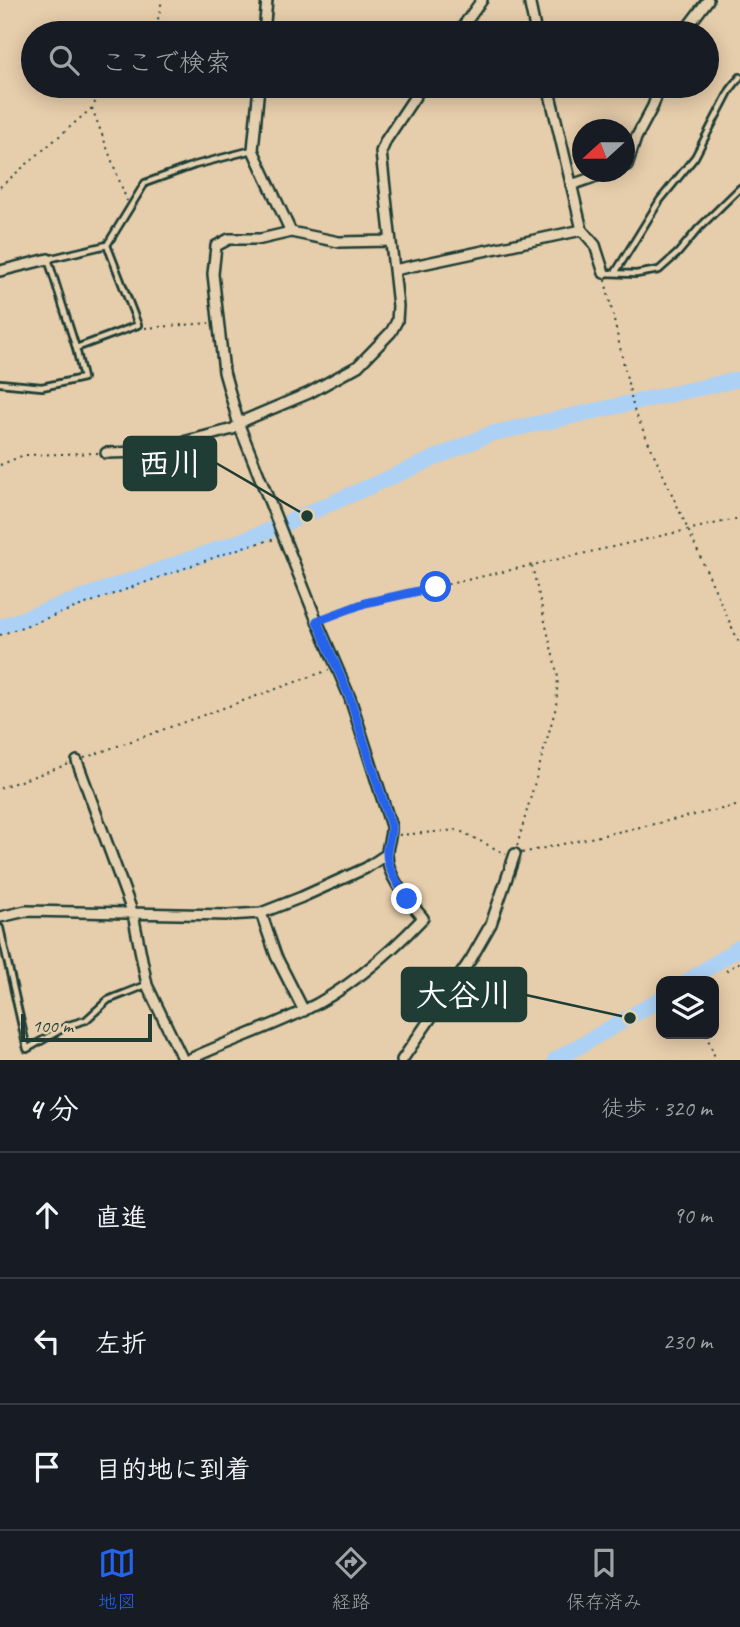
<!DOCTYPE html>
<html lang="ja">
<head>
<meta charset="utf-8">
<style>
  :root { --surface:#171b24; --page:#20242c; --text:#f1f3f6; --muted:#9ea1a6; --line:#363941; --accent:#2563eb }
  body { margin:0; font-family:Caveat,"Klee One",sans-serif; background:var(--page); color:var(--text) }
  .controls { position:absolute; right:21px; bottom:21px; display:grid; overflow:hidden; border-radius:14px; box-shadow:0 4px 18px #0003 }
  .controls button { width:63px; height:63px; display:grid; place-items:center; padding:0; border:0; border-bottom:2px solid var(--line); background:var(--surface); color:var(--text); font:35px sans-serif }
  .compass { position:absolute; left:572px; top:119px; width:63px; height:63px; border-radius:50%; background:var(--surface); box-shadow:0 4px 18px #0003; rotate:249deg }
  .scale { position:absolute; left:21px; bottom:18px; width:131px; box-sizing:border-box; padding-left:7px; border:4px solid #1f3d34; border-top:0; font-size:19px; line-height:24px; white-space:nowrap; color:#1f3d34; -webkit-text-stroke:5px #e5d0af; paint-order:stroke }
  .stop { position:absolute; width:21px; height:21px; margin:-16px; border:5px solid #2563eb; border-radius:50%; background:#fff }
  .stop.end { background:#2563eb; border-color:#fff; box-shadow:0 2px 7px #0008 }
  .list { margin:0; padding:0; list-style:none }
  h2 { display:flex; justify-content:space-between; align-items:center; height:91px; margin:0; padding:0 28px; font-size:30px }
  h2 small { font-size:23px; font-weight:400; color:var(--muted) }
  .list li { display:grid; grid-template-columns:46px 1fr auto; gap:21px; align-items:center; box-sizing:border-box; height:126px; padding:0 28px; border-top:2px solid var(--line) }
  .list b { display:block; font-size:26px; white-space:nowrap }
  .list em { font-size:23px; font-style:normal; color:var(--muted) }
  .icon { flex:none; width:38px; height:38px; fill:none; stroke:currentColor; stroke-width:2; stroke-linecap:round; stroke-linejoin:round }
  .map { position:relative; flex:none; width:740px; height:1060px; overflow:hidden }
  .search { position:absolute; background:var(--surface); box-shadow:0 4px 18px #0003; left:21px; right:21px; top:21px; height:77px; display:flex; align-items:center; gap:18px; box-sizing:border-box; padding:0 24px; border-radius:38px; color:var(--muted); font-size:26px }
  .sheet { height:469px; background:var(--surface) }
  nav { display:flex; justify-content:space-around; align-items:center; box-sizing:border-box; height:98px; border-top:2px solid var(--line); background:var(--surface); font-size:19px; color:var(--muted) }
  nav a { display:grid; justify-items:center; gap:4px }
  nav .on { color:var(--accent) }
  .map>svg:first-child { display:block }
</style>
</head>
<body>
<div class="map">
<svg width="740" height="1060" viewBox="0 0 740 1060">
  <rect width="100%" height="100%" fill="#e6cdab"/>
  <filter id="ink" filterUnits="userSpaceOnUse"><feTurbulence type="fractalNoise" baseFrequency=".0143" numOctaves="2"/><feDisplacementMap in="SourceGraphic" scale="14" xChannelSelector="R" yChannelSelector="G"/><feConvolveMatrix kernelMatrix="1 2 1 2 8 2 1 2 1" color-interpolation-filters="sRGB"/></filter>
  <g filter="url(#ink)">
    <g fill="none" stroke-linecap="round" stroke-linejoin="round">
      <!-- river -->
      <path stroke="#add1f5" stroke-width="16" d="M0,627l263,-94 227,-99 250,-55
        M688,981l52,-34
        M555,1060l106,-61"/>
      <!-- lane casing -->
      <g stroke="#1f3d34" stroke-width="10">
        <path id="lane" d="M107,245l31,80 -62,23 -28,-89 59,-14 38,-62 50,-18 57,-15
          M604,273l32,1 23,-4 19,-17 21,-25 41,-40
          M615,273l45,-73 35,-43 35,-67 10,-13
          M0,383l42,4 41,-9 -7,-30
          M0,928l27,121 42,-24 17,-5 22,-20 38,-15"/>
      </g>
      <!-- street casing -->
      <g stroke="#1f3d34" stroke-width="14">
        <path id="street" d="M529,0l7,33
          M264,33l3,-33
          M458,33l24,-33
          M683,33l25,-33
          M259,86l-6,64 38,82
          M548,86l34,144 13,15 9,28
          M624,166l3,-1 9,-27 17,-32 7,-20
          M571,185l38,-13
          M394,270l188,-40
          M0,271l48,-12
          M106,453l39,-1 88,-23 10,-8 66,-28 49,-27 33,-34 6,-11 1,-15 -17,-154 5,-12 36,-54
          M77,761l56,153 14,71 36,75
          M261,913l15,43 28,55
          M0,917l26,-6 202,4 33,-2 41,-16 64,-29 21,-14
          M188,1060c38,-18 78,-31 115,-49 46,-22 85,-56 120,-93 -14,-17 -36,-40 -36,-64 0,-10 5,-18 4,-28l-41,-128 -33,-77 -78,-196 -15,-53 -11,-98 3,-28 13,-7h32l30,-7 48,10 51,-1
          M402,1060l69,-101 20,-35 24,-70"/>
      </g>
      <!-- path -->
      <path stroke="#1f3d34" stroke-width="2" stroke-dasharray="2 5" stroke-linecap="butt" d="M155,33l7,-33
        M92,108l35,93
        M0,187l92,-79 12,-22
        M605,280l29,130 106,235
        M145,328l64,-5
        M0,465l24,-10 74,-2
        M326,617l39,-14 375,-85
        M0,635l246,-89 30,-7
        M84,758l245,-88
        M0,788l69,-24
        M399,835l59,-5 48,24
        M517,846l39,-139 2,-30 -26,-111
        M522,853l218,-48
        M726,971l14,-9
        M706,1034l10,26"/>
      <!-- lane -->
      <use href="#lane" stroke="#e5d0af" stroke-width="4.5"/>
      <!-- street -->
      <use href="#street" stroke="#e5d0af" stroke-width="9"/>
    </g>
  </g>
  <g fill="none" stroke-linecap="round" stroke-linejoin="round" filter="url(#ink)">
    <!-- route -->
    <path stroke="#2563eb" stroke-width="9" d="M407,899c-8,-14 -20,-29 -20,-46 0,-10 5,-17 4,-27l-41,-128 -33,-77 48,-18 71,-16"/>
  </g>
  <!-- callouts -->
  <path fill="none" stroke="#1f3d34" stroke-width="2.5" d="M307 516L216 463M630 1018L526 995"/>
  <g fill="#1f3d34" stroke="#e5d0af" stroke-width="2.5">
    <circle cx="307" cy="516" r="7"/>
    <circle cx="630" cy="1018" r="7"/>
  </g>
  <g fill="#1f3d34" stroke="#1f3d34" stroke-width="2.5">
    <rect x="124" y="437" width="92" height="53" rx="7"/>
    <rect x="402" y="968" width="124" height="53" rx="7"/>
  </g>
  <g font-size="32" text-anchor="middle" font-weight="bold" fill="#fff">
    <text x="170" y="475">西川</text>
    <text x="464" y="1006">大谷川</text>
  </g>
</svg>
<div class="controls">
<button><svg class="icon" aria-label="layers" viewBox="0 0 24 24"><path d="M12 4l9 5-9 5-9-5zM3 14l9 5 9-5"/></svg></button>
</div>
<svg class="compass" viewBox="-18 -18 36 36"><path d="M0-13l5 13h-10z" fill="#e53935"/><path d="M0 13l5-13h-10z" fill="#9ea1a6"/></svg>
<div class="scale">100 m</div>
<div class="stop" style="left:436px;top:587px"></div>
<div class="stop end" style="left:407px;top:899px"></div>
<div class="search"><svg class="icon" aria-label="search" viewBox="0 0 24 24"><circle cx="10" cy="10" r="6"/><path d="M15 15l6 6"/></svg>ここで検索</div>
</div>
<section class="sheet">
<h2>4 分<small>徒歩 · 320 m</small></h2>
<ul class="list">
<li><svg class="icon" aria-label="ahead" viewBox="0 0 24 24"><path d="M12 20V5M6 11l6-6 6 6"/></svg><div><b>直進</b></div><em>90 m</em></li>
<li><svg class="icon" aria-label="left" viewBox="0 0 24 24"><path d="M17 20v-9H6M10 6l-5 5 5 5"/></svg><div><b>左折</b></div><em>230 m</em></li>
<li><svg class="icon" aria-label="arrive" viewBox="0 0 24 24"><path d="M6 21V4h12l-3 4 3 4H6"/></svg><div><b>目的地に到着</b></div></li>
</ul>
</section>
<nav>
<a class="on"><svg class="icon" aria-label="map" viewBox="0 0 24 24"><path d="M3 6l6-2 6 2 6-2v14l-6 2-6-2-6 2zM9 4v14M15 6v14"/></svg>地図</a>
<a><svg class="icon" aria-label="directions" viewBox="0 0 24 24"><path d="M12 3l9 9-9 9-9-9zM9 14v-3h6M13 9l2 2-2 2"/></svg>経路</a>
<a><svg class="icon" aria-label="saved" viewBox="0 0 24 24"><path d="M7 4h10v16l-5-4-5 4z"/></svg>保存済み</a>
</nav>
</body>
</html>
